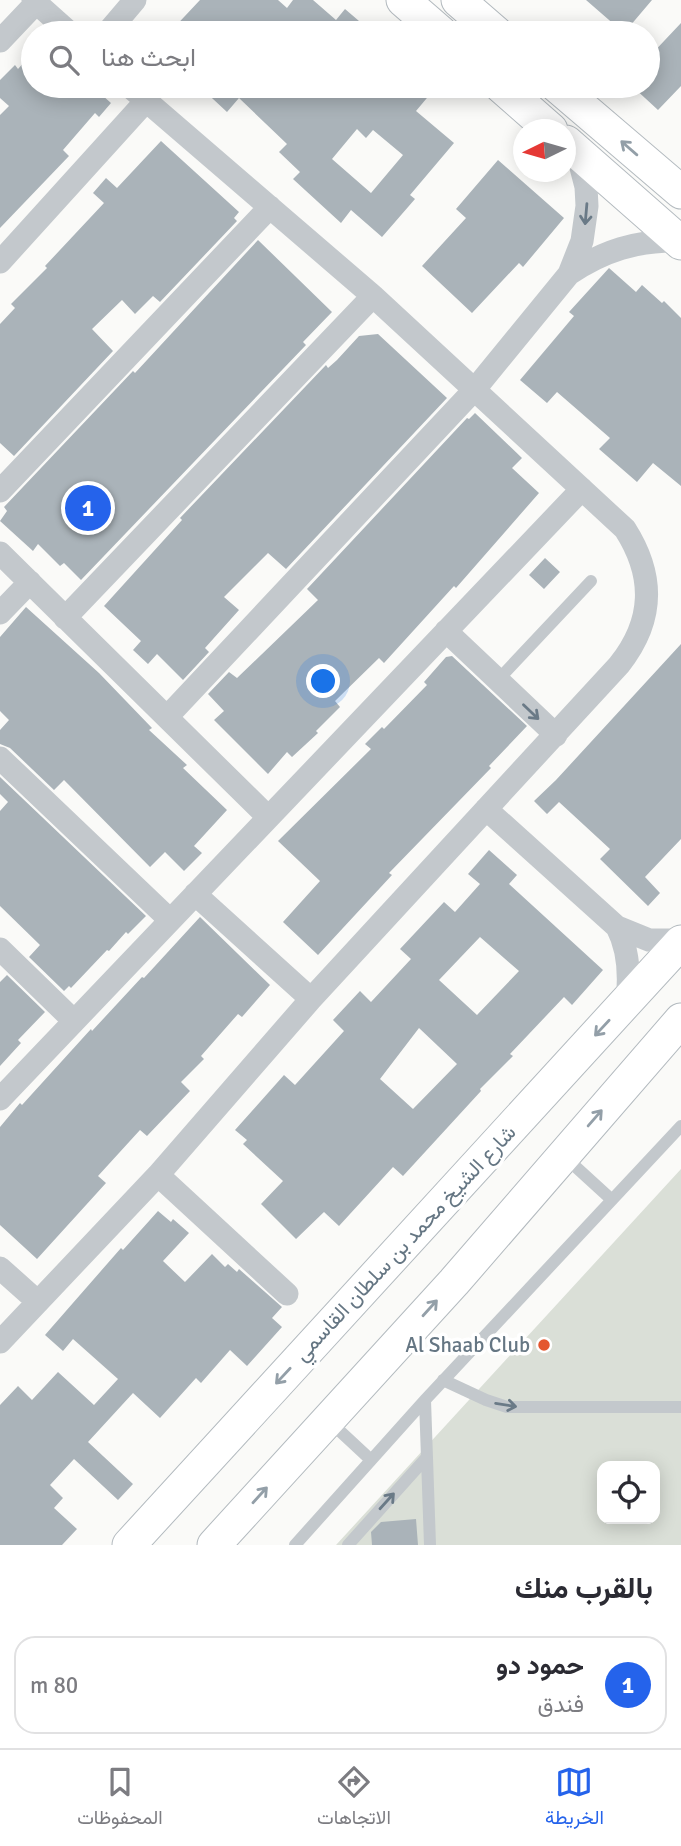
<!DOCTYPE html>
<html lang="ar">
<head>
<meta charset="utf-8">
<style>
  :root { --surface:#fff; --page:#f2f2f3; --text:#2b2b33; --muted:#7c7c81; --line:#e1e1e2; --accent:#2563eb }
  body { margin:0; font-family:Signika,Vazirmatn,sans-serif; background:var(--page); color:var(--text); direction:rtl }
  .controls { position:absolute; right:21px; bottom:21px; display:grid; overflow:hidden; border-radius:14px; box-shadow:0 4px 18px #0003 }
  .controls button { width:63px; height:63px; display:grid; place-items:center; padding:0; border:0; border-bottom:2px solid var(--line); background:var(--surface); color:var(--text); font:35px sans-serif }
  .compass { position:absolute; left:513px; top:119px; width:63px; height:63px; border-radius:50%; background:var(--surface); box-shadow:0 4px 18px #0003; rotate:265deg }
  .you { position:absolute; left:324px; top:682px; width:24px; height:24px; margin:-18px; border:5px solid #fff; border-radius:50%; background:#1a73e8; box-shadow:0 0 0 10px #1a73e833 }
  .badge { display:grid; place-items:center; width:46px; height:46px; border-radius:50%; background:var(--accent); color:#fff; font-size:23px; font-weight:700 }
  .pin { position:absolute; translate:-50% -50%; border:4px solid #fff; box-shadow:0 2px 7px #0006 }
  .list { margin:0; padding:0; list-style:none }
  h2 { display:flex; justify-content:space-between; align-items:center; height:91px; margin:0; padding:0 28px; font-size:30px }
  h2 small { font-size:23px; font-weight:400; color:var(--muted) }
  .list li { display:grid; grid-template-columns:46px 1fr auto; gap:21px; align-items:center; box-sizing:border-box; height:98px; margin:0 14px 14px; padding:0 14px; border:2px solid var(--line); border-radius:21px }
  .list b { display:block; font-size:26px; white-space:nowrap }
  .list p { margin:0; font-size:23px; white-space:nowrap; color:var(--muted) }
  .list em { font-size:23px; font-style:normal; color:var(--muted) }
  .icon { flex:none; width:38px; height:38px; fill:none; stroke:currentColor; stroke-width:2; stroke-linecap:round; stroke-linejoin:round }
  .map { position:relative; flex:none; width:681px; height:1545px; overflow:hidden; direction:ltr }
  .search { position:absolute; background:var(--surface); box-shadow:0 4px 18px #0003; left:21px; right:21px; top:21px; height:77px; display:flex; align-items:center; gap:18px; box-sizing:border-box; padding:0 24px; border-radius:38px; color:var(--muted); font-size:26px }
  .sheet { height:203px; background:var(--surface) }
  nav { display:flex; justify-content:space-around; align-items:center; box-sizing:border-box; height:98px; border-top:2px solid var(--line); background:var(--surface); font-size:19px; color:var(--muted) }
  nav a { display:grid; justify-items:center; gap:4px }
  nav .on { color:var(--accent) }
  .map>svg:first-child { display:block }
</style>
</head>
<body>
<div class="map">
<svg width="681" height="1545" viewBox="0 0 681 1545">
  <rect width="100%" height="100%" fill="#fafaf8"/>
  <!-- green -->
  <path fill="#dadfd7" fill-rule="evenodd" d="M681,1169v376h-345zM602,1466h53v53h-53z"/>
  <!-- building -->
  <path fill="#aab3b9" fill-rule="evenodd" d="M200,0h78l9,8 6,-8h20l23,20 9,-11 28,24h-204z
    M586,0h66l-28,33z
    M681,23v63l-23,24 -26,-24h16v-28z
    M33,52v34h59l19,17 -12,14 -4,-4 -32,37 6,6 -69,72v-113l9,-9 -9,-8v-18l15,-15 3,4z
    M199,86h238l-21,25 38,32 -44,52 5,4 -33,38 -31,-27 -10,13 -48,-44 7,-7 -21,-20 8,-8 -48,-46 -12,14zM357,129l9,9 7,-8 30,25 -32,38 -39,-34z
    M161,141l78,71 -5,6 3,3 -77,81 -7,-6 -18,18 -13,-14 -30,29 21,22 -99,105 -14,-13v-119l15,-16 -4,-4 36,-36 -2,-2 59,-63 -11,-10 13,-15 11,10z
    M498,160l66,58 -41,49 -4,-4 -47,50 -50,-47 44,-48 -10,-9z
    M258,240l74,72 -29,30 3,3 -225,235 -17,-17 -4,3 -22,-22 -5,7 -33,-30 7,-10 -3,-4 129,-136 2,2z
    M609,268l27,24 6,-7 20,18 2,-2 17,17v168l-28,-23 -16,19 -38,-33 11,-11 -53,-46 -10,11 -27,-23 54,-64 -5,-4z
    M378,334l69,64 -161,171 -18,-16 -44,44 15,13 -34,38 4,4 -26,28 -26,-26 -9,10 -15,-14 8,-9 -37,-35 78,-86 -2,-2 146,-153 2,3 9,-8 22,-24z
    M475,413l47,45 -10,10 27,25 -83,95 -2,-2 -70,77 -5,-5 -44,43 5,6 -24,24 2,2 -26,24 -5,-5 -19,22 -54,-54 10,-9 -16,-17 21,-22 8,6 81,-78 -11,-11 160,-171 2,1z
    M545,558l15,14 -16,17 -15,-14z
    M26,607l73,66 53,55 -3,2 38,35 -4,3 44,42 -33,36 8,7 -18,18 -19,-19 -15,15 -86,-87 -10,10 -44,-42 -10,-4v-14l9,-10 -9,-9v-74z
    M681,644v195l-36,38 15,16 -12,13 -48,-47 10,-10 -51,-47 -12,12 -13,-13 22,-21z
    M452,656l75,70 -38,40 2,2 -102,105 3,2 -74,80 -35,-33 37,-41 -42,-40 93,-92 -6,-5 17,-17 2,2 43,-44 -3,-3 22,-25z
    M0,777l146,139 -18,18 -2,-2 -17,19 -2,-1 -36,38 -2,-2 -5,5 -35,-34 11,-12 -40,-39v-95l8,-9 -8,-8z
    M489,850l28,25 -8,9 94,86 -31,35 -8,-8 -54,57 3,2 -33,33 1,2 -78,85 -10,-9 -54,59 -15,-14 -28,27 -35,-35 22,-23 -40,-37 4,-4 -12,-10 49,-55 11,10 49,-54 -11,-11 27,-29 11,11 40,-43 -11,-10 44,-47 11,10 25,-28 -12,-10zM480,937l39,34 -42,44 -38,-35zM419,1028l38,36 -44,45 -33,-30z
    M200,917l70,68 -28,32 -4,-3 -37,42 3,3 -23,23 9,9 -43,45 -7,-6 -42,46 8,7 -69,76 -37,-34v-98l20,-24 2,2 69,-76 1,2 50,-54 2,1z
    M7,975l38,37 -27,28 3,3 -21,23v-84z
    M158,1211l13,11 2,-3 16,14 -26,28 22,21 27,-28 13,13 3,-3 9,8 2,-3 43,38 -10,11 10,9 -35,39 -17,-16 -29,33 -5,-5 -36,40 -27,-25 -45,49 45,42 -15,16 -44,-41 -24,26 13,13 -9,10 23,21 -15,16h-62v-140l18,-19 14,14 26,-28 36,33 24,-26 -45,-40 -10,12 -18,-16 76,-87 2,2z
    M416,1519l2,26h-46l-1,-13 10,-10z"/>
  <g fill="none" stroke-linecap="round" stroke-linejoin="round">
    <!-- secondary casing -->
    <g stroke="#b3babf" stroke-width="35">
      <path id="secondary" d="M403,0l38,33
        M458,0l38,33
        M501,86l50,44
        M557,86l124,106
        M566,142l115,101
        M129,1545l552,-603
        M214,1545l240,-263 227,-262"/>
    </g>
    <!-- service -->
    <path stroke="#c3c8cc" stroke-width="12" d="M498,680l93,-99
      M566,1158l46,42
      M443,1380l43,20 21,7h174
      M425,1400l5,145
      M328,1420l43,40
      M295,1545l130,-145 256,-274
      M348,1545l79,-88"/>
    <!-- minor -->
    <path stroke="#c3c8cc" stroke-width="23" d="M33,0l37,33
      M107,33l28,-33
      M0,41l36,-38
      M0,262l146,-161
      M569,274c34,-23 68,-34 110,-33
      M0,491l270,-284
      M0,553l268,264
      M0,613l30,-31
      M65,618l308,-322
      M446,631l110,104
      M167,717l308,-328 94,-115 13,-33 5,-35 -1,-19 -9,-35
      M0,758l170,162
      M486,809l131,118 32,13h32
      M195,894l116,105
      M617,927c12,23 13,48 10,74
      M0,949l74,72
      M0,1099l582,-610
      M158,1175l129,119
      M0,1268l38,34
      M0,1342l158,-167 153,-176 308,-334c35,-44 36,-89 6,-136l-252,-233 -244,-210"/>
    <!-- secondary -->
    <use href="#secondary" stroke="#fff" stroke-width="33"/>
  </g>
  <!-- one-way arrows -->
  <defs><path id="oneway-shaft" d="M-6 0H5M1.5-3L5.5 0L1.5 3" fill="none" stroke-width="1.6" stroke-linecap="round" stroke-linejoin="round" transform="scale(1.75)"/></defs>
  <g stroke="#939fa8">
    <use href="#oneway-shaft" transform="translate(629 148) rotate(-139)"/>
    <use href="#oneway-shaft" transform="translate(602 1028) rotate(133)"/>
    <use href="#oneway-shaft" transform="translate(595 1118) rotate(-49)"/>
    <use href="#oneway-shaft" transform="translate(430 1308) rotate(-48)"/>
    <use href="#oneway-shaft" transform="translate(283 1376) rotate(133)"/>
    <use href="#oneway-shaft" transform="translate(260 1495) rotate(-48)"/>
  </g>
  <g stroke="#6a7a87">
    <use href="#oneway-shaft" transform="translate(586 214) rotate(95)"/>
    <use href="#oneway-shaft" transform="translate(531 712) rotate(44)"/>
    <use href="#oneway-shaft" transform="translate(506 1405) rotate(9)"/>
    <use href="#oneway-shaft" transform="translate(387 1501) rotate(-48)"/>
  </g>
  <!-- markers -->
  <circle fill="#e4572e" stroke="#fff" stroke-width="2.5" cx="544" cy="1345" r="7"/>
  <g text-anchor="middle" stroke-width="7" stroke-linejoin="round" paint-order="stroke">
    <!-- street labels -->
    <g font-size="21" fill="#657683" stroke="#fff">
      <text transform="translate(405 1243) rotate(-47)" y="7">شارع الشيخ محمد بن سلطان القاسمي</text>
    </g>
    <!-- poi labels -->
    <g font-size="21" fill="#657683" stroke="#fff" text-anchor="end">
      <text x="530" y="1352">Al Shaab Club</text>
    </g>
  </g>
</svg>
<div class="controls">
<button><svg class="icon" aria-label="locate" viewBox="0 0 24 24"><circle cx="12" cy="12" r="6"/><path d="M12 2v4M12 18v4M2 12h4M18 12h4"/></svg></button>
</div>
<svg class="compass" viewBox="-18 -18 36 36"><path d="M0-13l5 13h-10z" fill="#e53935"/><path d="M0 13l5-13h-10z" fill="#7c7c81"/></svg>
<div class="you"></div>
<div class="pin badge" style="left:88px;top:508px">1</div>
<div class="search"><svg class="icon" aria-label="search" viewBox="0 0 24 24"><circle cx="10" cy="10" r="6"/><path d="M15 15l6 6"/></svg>ابحث هنا</div>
</div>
<section class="sheet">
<h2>بالقرب منك<small></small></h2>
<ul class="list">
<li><span class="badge">1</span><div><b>حمود دو</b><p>فندق</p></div><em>80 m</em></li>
</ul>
</section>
<nav>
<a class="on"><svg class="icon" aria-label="map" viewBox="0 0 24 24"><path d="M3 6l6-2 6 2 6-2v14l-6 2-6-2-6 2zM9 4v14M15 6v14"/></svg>الخريطة</a>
<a><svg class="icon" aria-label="directions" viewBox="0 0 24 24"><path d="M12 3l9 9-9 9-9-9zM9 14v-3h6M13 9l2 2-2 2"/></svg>الاتجاهات</a>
<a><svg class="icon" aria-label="saved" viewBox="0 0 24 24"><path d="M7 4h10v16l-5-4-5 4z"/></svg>المحفوظات</a>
</nav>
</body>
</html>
